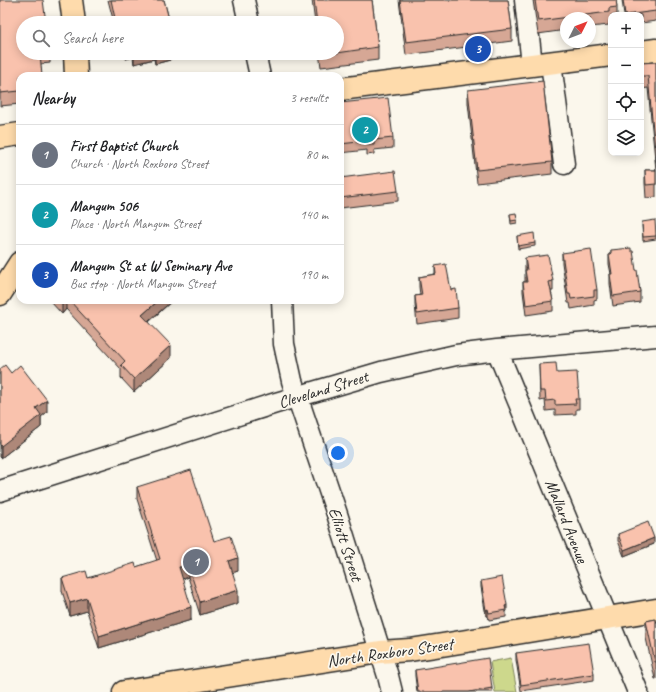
<!DOCTYPE html>
<html lang="en">
<head>
<meta charset="utf-8">
<style>
  :root { --surface:#fff; --page:#f6f6f6; --text:#202124; --muted:#757577; --line:#e0e0e0; --accent:#2b2b2b }
  body { margin:0; font-family:Caveat,sans-serif; background:var(--page); color:var(--text) }
  .controls { position:absolute; right:12px; top:12px; display:grid; overflow:hidden; border-radius:8px; box-shadow:0 2px 10px #0003 }
  .controls button { width:36px; height:36px; display:grid; place-items:center; padding:0; border:0; border-bottom:1px solid var(--line); background:var(--surface); color:var(--text); font:20px sans-serif }
  .compass { position:absolute; left:560px; top:12px; width:36px; height:36px; border-radius:50%; background:var(--surface); box-shadow:0 2px 10px #0003; rotate:48deg }
  .you { position:absolute; left:338px; top:453px; width:14px; height:14px; margin:-10px; border:3px solid #fff; border-radius:50%; background:#1a73e8; box-shadow:0 0 0 6px #1a73e833 }
  .badge { display:grid; place-items:center; width:26px; height:26px; border-radius:50%; background:var(--accent); color:#fff; font-size:13px; font-weight:700 }
  .pin { position:absolute; translate:-50% -50%; border:2px solid #fff; box-shadow:0 1px 4px #0006 }
  .list { margin:0; padding:0; list-style:none }
  h2 { display:flex; justify-content:space-between; align-items:center; height:52px; margin:0; padding:0 16px; font-size:17px }
  h2 small { font-size:13px; font-weight:400; color:var(--muted) }
  .list li { display:grid; grid-template-columns:26px 1fr auto; gap:12px; align-items:center; box-sizing:border-box; height:60px; padding:0 16px; border-top:1px solid var(--line) }
  .list b { display:block; font-size:15px; white-space:nowrap }
  .list p { margin:0; font-size:13px; white-space:nowrap; color:var(--muted) }
  .list em { font-size:13px; font-style:normal; color:var(--muted) }
  .icon { flex:none; width:22px; height:22px; fill:none; stroke:currentColor; stroke-width:2; stroke-linecap:round; stroke-linejoin:round }
  .map { position:relative; flex:none; width:656px; height:692px; overflow:hidden }
  .search { position:absolute; background:var(--surface); box-shadow:0 2px 10px #0003; left:16px; top:16px; width:328px; height:44px; display:flex; align-items:center; gap:10px; box-sizing:border-box; padding:0 14px; border-radius:22px; color:var(--muted); font-size:15px }
  .panel { position:absolute; background:var(--surface); box-shadow:0 2px 10px #0003; left:16px; top:72px; width:328px; height:232px; border-radius:12px }
  .map>svg:first-child { display:block }
</style>
</head>
<body>
<div class="map">
<svg width="656" height="692" viewBox="0 0 656 692">
  <rect width="100%" height="100%" fill="#fbf7ec"/>
  <filter id="ink" filterUnits="userSpaceOnUse"><feTurbulence type="fractalNoise" baseFrequency=".025" numOctaves="2"/><feDisplacementMap in="SourceGraphic" scale="8" xChannelSelector="R" yChannelSelector="G"/><feConvolveMatrix kernelMatrix="1 2 1 2 8 2 1 2 1" color-interpolation-filters="sRGB"/></filter>
  <g filter="url(#ink)">
    <!-- green -->
    <path fill="#cdd88c" stroke="#7c825c" d="M511,658l6,34h-22l-5,-30z"/>
    <g fill="none" stroke-linecap="round" stroke-linejoin="round">
      <!-- minor casing -->
      <g stroke="#2b2b2b" stroke-width="23">
        <path id="minor" d="M244,0l5,23
          M525,0l7,65
          M255,53l5,23
          M551,63l13,101
          M282,300l2,44 8,37 45,133 51,162 4,16
          M497,350l141,342
          M0,491l276,-88 105,-31 75,-17 41,-5 159,-14"/>
      </g>
      <!-- major casing -->
      <g stroke="#2b2b2b" stroke-width="25">
        <path id="major" d="M71,0l3,23
          M641,52l15,-2
          M75,53l1,23
          M340,89l271,-34
          M0,137l20,-3
          M0,294l20,-31
          M124,692l256,-40 30,-2 32,-5 214,-35"/>
      </g>
      <!-- minor -->
      <use href="#minor" stroke="#fbf7ec" stroke-width="20"/>
      <!-- major -->
      <use href="#major" stroke="#fedbac" stroke-width="22"/>
    </g>
    <!-- wall -->
    <path fill="#d6a795" stroke="#2b2b2b" d="M0,0l23,53h27v10l-9,1 -21,12v28l-20,2z
      M108,0h56l6,23h-56z
      M312,0h60l6,47v13l-57,7 -2,-14h18v-30h-22z
      M399,0h109l4,29v12l-106,14z
      M533,0h83l1,7v8h-6v6h-2v4l-19,2v-9h-24v12l-28,4z
      M622,0h34v21l-15,2v-8h-17z
      M125,53h45v7l-15,4 -1,-5 -20,5 -1,-7 -7,2z
      M656,62v135l-10,1 -1,-15v-13h11l-8,-82 -7,1v-26z
      M468,90l84,72v12l-75,9 -9,-80z
      M340,103l53,35v10l-19,2v4l-7,1v-5l-27,3z
      M340,178l58,13v10l-58,7z
      M510,214l7,6v3l-6,1z
      M642,225l14,10v4l-13,2z
      M517,236l18,7v3l-17,3z
      M611,250l25,20 4,22v10l-27,4 -3,-22v-10h1l-2,-10v-10h2z
      M562,253l35,37v9l-3,1v5l-23,4 -1,-6h-2l-6,-40z
      M525,258l28,23v10h-2l2,10v10l-27,4 -3,-23v-10h2z
      M435,266l16,24 7,18v10l-41,6 -2,-19v-9l5,-1 -1,-8v-10l16,-3z
      M49,300h124l-24,22 22,36 -37,34 -13,-14v-9l-55,-60 -4,5z
      M539,364l18,9 22,26v10h-3v5l-21,1v-5l-9,1 -1,-11 -5,1z
      M0,369l11,4 36,39 -6,5v10l-40,31 -1,-1z
      M137,487l77,54 24,30 -6,2 6,30 -38,12 -12,-38 -6,2 9,41 -92,28 -12,-37 -17,5 -8,-25v-13h26l48,-11 21,-6 -20,-62z
      M618,534l36,10 -30,12 -6,-15z
      M481,581l26,30 -1,1v5l-17,3 -1,-4h-2l-5,-29z
      M656,619v60h-1l-9,-41v-17z
      M516,653l78,21v6l-73,11 -5,-31z
      M415,670l77,18v4h-75l-2,-16z"/>
    <!-- shaded-wall -->
    <path fill="#ae8879" stroke="#2b2b2b" d="M127,20v3h-11z
      M126,53h7v4l-7,2z
      M134,53h20v6l-20,5z
      M155,53h15v7l-15,4z
      M62,300h4v9l-4,5z
      M159,300h14l-31,27v-12z
      M171,345v13l-37,34v-13z
      M47,400v12l-6,5v10l-40,31v-12l35,-38z
      M654,538v6l-30,12v-6z
      M238,558v13l-9,3v-13z
      M188,565v12l-9,3v-13z
      M238,590v13l-38,12v-13z
      M87,598v13l-17,5v-13z
      M507,605v6l-1,1 -1,-6z
      M191,607v13l-92,28v-12z
      M488,609v7h-2v-6z"/>
    <!-- building -->
    <path fill="#f9c2ad" stroke="#2b2b2b" d="M0,0h43l3,23h-23v30h17l2,23h-22v15l-20,2z
      M111,0h53l6,23h-42l-1,-3 -11,3z
      M314,0h58l6,47 -41,6v-30h-20z
      M400,0h108l4,29 -106,13z
      M535,0h81l1,7 -8,1v4l-71,9z
      M623,0h33v11l-31,4z
      M321,53h13l-13,2z
      M656,62v100l-8,-86h-7v-13z
      M543,81l9,81 -75,8 -9,-80z
      M388,98l5,40 -19,2v5h-7v-4l-27,3v-41z
      M645,170h11v14l-10,1z
      M395,171l3,20 -58,7v-20z
      M516,213l1,7 -6,1 -1,-7z
      M655,220l1,16 -13,1 -1,-15z
      M534,233l1,10 -17,3 -1,-10z
      M631,248v3h2l3,19h1l3,22 -27,4 -3,-22h2l-3,-20h2v-4z
      M591,249l6,41h-3v6l-23,3 -1,-5h-2l-6,-41z
      M548,255l5,26 -4,1 4,19 -27,4 -3,-23h4l-2,-12h2l-2,-12z
      M446,264l5,26 5,-1 2,19 -41,6 -2,-18 7,-1 -3,-18 17,-3 -1,-8z
      M69,300h90l-17,15 29,30 -37,34 -13,-14 4,-4z
      M556,363l1,10 20,-1 2,27h-4l1,5 -21,1v-5l-9,1 -1,-10h-5l-1,-27z
      M5,365l6,8 9,-8 27,35 -11,8 5,7 -40,31 -1,-1v-76z
      M191,470l23,71 17,-5 7,22 -9,3 9,29 -38,12 -12,-37 -9,2 12,40 -92,29 -12,-38 -17,5 -8,-25 24,-7 2,7 47,-15 1,4 24,-8 -23,-72z
      M648,522l6,16 -30,12 -6,-16z
      M502,577l5,28 -2,1 1,4 -17,3 -1,-4 -2,1 -5,-29z
      M656,619v43h-1l-9,-41z
      M589,643l5,31 -73,11 -5,-32z
      M488,658l4,30 -23,4h-51l-3,-22z"/>
  </g>
  <g text-anchor="middle" stroke-width="3.5" stroke-linejoin="round" paint-order="stroke">
    <!-- street labels -->
    <g font-size="17" fill="#2b2b2b" stroke="#fbf7ec">
      <text transform="translate(323 389) rotate(-17)" y="6">Cleveland Street</text>
      <text transform="translate(567 521) rotate(68)" y="6">Mallard Avenue</text>
      <text transform="translate(346 544) rotate(72)" y="6">Elliott Street</text>
      <text transform="translate(390 652) rotate(-8)" y="6">North Roxboro Street</text>
    </g>
  </g>
</svg>
<div class="controls">
<button>+</button>
<button>−</button>
<button><svg class="icon" aria-label="locate" viewBox="0 0 24 24"><circle cx="12" cy="12" r="6"/><path d="M12 2v4M12 18v4M2 12h4M18 12h4"/></svg></button>
<button><svg class="icon" aria-label="layers" viewBox="0 0 24 24"><path d="M12 4l9 5-9 5-9-5zM3 14l9 5 9-5"/></svg></button>
</div>
<svg class="compass" viewBox="-18 -18 36 36"><path d="M0-13l5 13h-10z" fill="#e53935"/><path d="M0 13l5-13h-10z" fill="#757577"/></svg>
<div class="you"></div>
<div class="pin badge" style="left:196px;top:562px;background:#6b7280">1</div>
<div class="pin badge" style="left:365px;top:130px;background:#0f9aa8">2</div>
<div class="pin badge" style="left:478px;top:49px;background:#1a4fb4">3</div>
<div class="search"><svg class="icon" aria-label="search" viewBox="0 0 24 24"><circle cx="10" cy="10" r="6"/><path d="M15 15l6 6"/></svg>Search here</div>
<section class="panel">
<h2>Nearby<small>3 results</small></h2>
<ul class="list">
<li><span class="badge" style="background:#6b7280">1</span><div><b>First Baptist Church</b><p>Church · North Roxboro Street</p></div><em>80 m</em></li>
<li><span class="badge" style="background:#0f9aa8">2</span><div><b>Mangum 506</b><p>Place · North Mangum Street</p></div><em>140 m</em></li>
<li><span class="badge" style="background:#1a4fb4">3</span><div><b>Mangum St at W Seminary Ave</b><p>Bus stop · North Mangum Street</p></div><em>190 m</em></li>
</ul>
</section>
</div>
</body>
</html>
